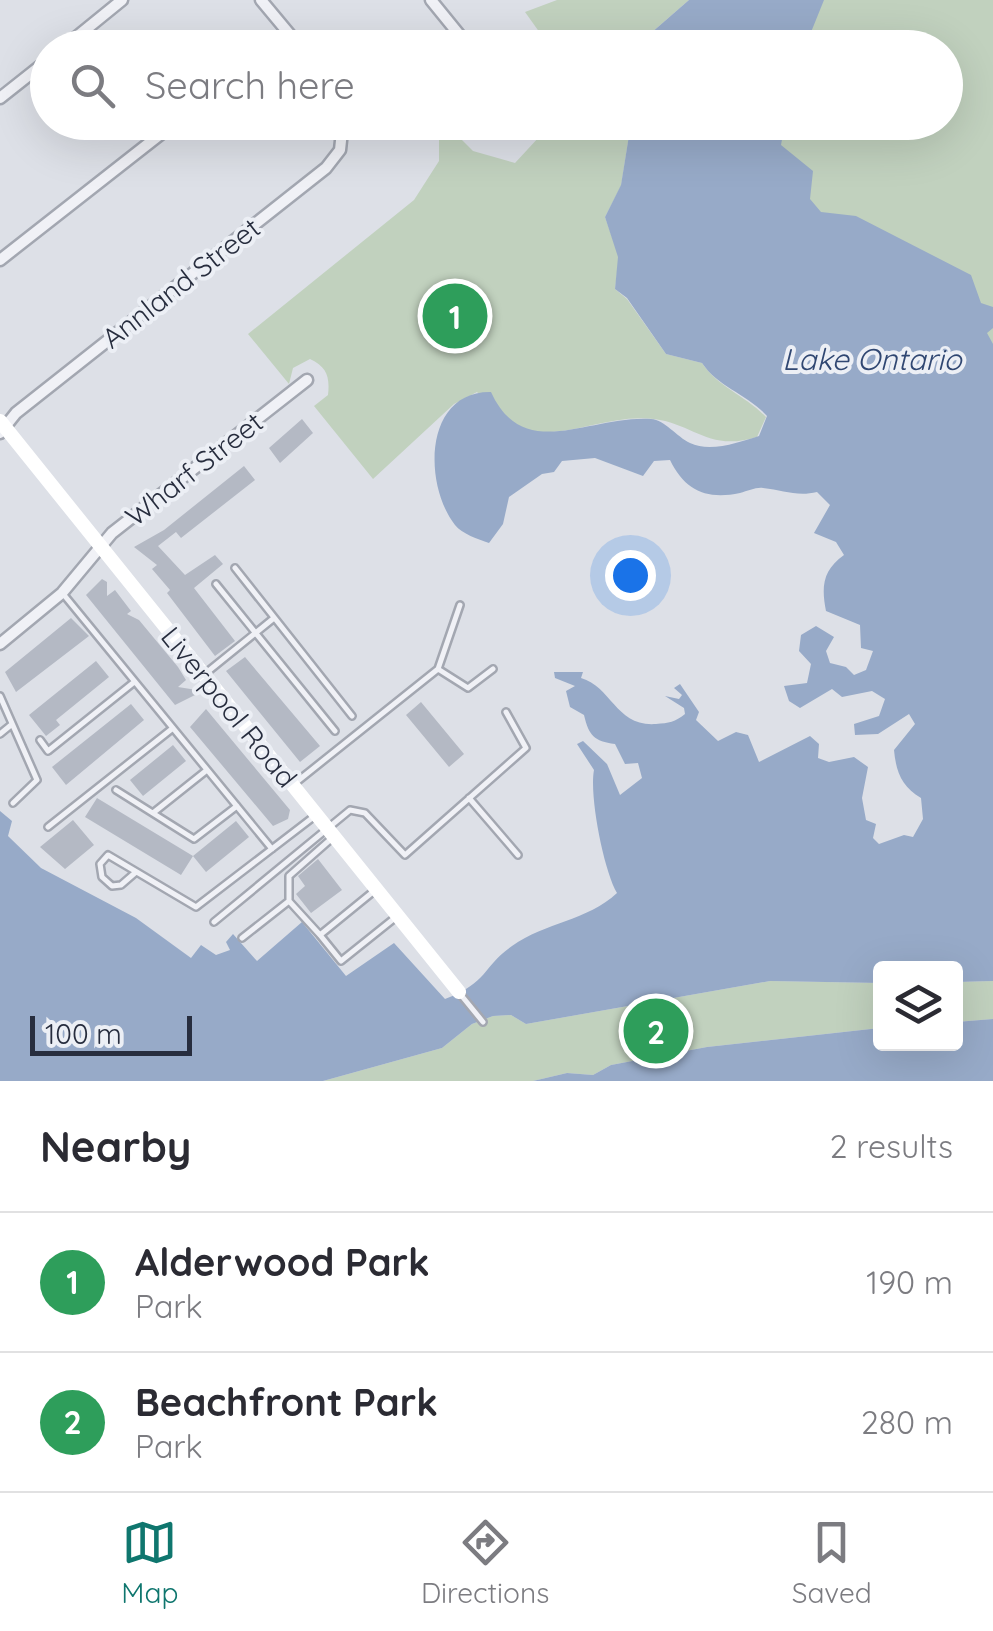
<!DOCTYPE html>
<html lang="en">
<head>
<meta charset="utf-8">
<style>
  :root { --surface:#fff; --page:#f2f2f3; --text:#2b2b33; --muted:#7c7c81; --line:#e1e1e2; --accent:#0f766e }
  body { margin:0; font-family:Quicksand,sans-serif; background:var(--page); color:var(--text) }
  .controls { position:absolute; right:30px; bottom:30px; display:grid; overflow:hidden; border-radius:10px; box-shadow:0 10px 40px #0002 }
  .controls button { width:90px; height:90px; display:grid; place-items:center; padding:0; border:0; border-bottom:2px solid var(--line); background:var(--surface); color:var(--text); font:50px sans-serif }
  .scale { position:absolute; left:30px; bottom:25px; width:162px; box-sizing:border-box; padding-left:10px; border:5px solid #272d3e; border-top:0; font-size:28px; line-height:35px; white-space:nowrap; color:#272d3e; -webkit-text-stroke:8px #eceff5; paint-order:stroke }
  .you { position:absolute; left:630px; top:575px; width:35px; height:35px; margin:-25px; border:8px solid #fff; border-radius:50%; background:#1a73e8; box-shadow:0 0 0 15px #1a73e833 }
  .badge { display:grid; place-items:center; width:65px; height:65px; border-radius:50%; background:var(--accent); color:#fff; font-size:32px; font-weight:700 }
  .pin { position:absolute; translate:-50% -50%; border:5px solid #fff; box-shadow:0 2px 10px #0006 }
  .list { margin:0; padding:0; list-style:none }
  h2 { display:flex; justify-content:space-between; align-items:center; height:130px; margin:0; padding:0 40px; font-size:42px }
  h2 small { font-size:32px; font-weight:400; color:var(--muted) }
  .list li { display:grid; grid-template-columns:65px 1fr auto; gap:30px; align-items:center; box-sizing:border-box; height:140px; padding:0 40px; border-top:2px solid var(--line) }
  .list b { display:block; font-size:38px; white-space:nowrap }
  .list p { margin:0; font-size:32px; white-space:nowrap; color:var(--muted) }
  .list em { font-size:32px; font-style:normal; color:var(--muted) }
  .icon { flex:none; width:55px; height:55px; fill:none; stroke:currentColor; stroke-width:2; stroke-linecap:round; stroke-linejoin:round }
  .map { position:relative; flex:none; width:993px; height:1081px; overflow:hidden }
  .search { position:absolute; background:var(--surface); box-shadow:0 10px 40px #0002; left:30px; right:30px; top:30px; height:110px; display:flex; align-items:center; gap:25px; box-sizing:border-box; padding:0 35px; border-radius:55px; color:var(--muted); font-size:38px }
  .sheet { height:410px; background:var(--surface) }
  nav { display:flex; justify-content:space-around; align-items:center; box-sizing:border-box; height:140px; border-top:2px solid var(--line); background:var(--surface); font-size:28px; color:var(--muted) }
  nav a { display:grid; justify-items:center; gap:5px }
  nav .on { color:var(--accent) }
  .map>svg:first-child { display:block }
</style>
</head>
<body>
<div class="map">
<svg width="993" height="1081" viewBox="0 0 993 1081">
  <rect width="100%" height="100%" fill="#dde0e7"/>
  <!-- green -->
  <path fill="#c1d1be" d="M557,0h132l-54,47h-85l-25,-35z
    M813,0h180v348l-191,-124 -54,-101 198,-1v-74l-148,-1z
    M439,123h6l28,28 42,12 37,-40h79l-10,63 -16,31 14,40 -4,32 12,10 39,55 36,9c16,24 44,33 64,54l-9,20c-48,15 -63,-13 -103,-18 -42,-5 -81,17 -122,13 -22,-3 -40,-25 -55,-40l-23,12 -81,75 -59,-73 14,-11c2,-18 -1,-28 -18,-36l-17,9 -4,16 -41,-50 166,-134 25,-39z
    M770,981l110,2v45l-173,19 -96,18 -18,10 -26,-2 -34,8h-210l119,-33 30,-24 21,-8 18,-1 15,9z
    M993,981v38l-37,3v-40z"/>
  <!-- water -->
  <path fill="#97aac8" d="M689,0h135l-19,47h-170z
    M631,123h154l-4,22 32,26 -3,28 11,13 35,4 115,59 10,28 12,4v21l-6,5 6,11v637l-37,1v-14h-76v15l-110,-2 -244,43 -15,-9 -18,1 -21,8 -30,24 -119,33h-323v-270l12,10 -4,15 33,32 95,50 55,40 10,-13 15,10 14,-5 -4,-8 7,-8 24,27 45,-39 44,54 48,-33 51,56c44,-17 37,-32 67,-53 34,-24 75,-25 105,-53 -13,-22 -28,-97 -23,-123l-17,-26 6,-3 24,23 13,31 22,-17 -4,-15 -13,1 -10,-20c-21,-3 -26,-8 -31,-29l-14,-8 -4,-16 9,-5 -20,-8 -1,-6h29l-2,6c31,9 35,49 75,46 13,-1 19,-2 29,-10l-1,-6 -19,-12 14,3 3,-4 -8,-7 6,-4 19,28 -3,8 22,21 18,-9 12,3 11,27 51,-26 9,8 -1,14 11,4 25,-5 14,10 -6,31 4,22 10,4 -3,14 6,6 25,-9 9,2 10,-18 -2,-21c-19,-11 -25,-26 -27,-48l21,-26 -6,-10 -31,20 -23,1 -1,-11 25,-8 6,-17 -13,-8 -30,6 -10,-8 -32,19 -11,-7 -5,-15 23,-3 4,-19 -12,-13 2,-16 15,-9 18,11 -8,14 4,12 16,4 8,8 12,-5 7,-19 -12,-3 -1,-23 -34,-14c-5,-25 -3,-41 18,-56l-8,-13 -22,-9 16,-28 -13,-13c-20,5 -34,-2 -54,-4 -7,-1 -15,3 -23,5 -33,7 -55,-2 -70,-33l-16,1 -11,15 -48,-18 -33,3 -8,11 -12,2 -33,23 -6,27 -14,19c-11,-4 -27,-9 -34,-18 -32,-41 -31,-134 36,-133 33,72 98,23 160,27 14,1 26,18 39,24 20,10 50,-1 69,-7l8,-20c-20,-22 -49,-29 -65,-53l-36,-9 -39,-56 -12,-9 3,-32 -13,-40 16,-32z
    M993,1019v62h-460l34,-8 26,2 18,-10 96,-18 173,-19v16h76v-22z"/>
  <!-- building -->
  <path fill="#b4b9c4" d="M302,419l11,14 -33,30 -11,-15z
    M244,466l11,14 -74,58 -5,-6 -18,14 27,29 30,-20 8,9 -29,24 41,53 -20,15 -48,-63 3,-3 -18,-21 5,-4 -23,-18 30,-17z
    M102,579l5,3v14l8,-6 16,21 -4,3 12,6 39,47 8,13 -8,7 25,4 -28,14 -89,-110z
    M71,618l18,18 -73,56 -11,-20z
    M245,657l75,89 -20,16 -74,-91z
    M96,661l13,16 -53,43 4,5 -14,11 -17,-21z
    M421,702l43,52 -15,13 -43,-52z
    M131,704l13,16 -78,65 -14,-18z
    M206,709l84,101 -2,9 -15,7 -83,-99z
    M173,745l13,16 -43,35 -13,-16z
    M97,798l96,58 -12,19 -96,-58z
    M73,820l21,25 -29,24 -25,-22z
    M236,821l13,16 -43,35 -13,-16z
    M318,859l24,31 -31,23 -15,-19 9,-8 -7,-10z"/>
  <g fill="none" stroke-linecap="round" stroke-linejoin="round">
    <!-- lane casing -->
    <g stroke="#a3a7b1" stroke-width="10">
      <path id="lane" d="M235,568l117,148
        M216,584l119,147
        M64,595l208,254
        M438,669l30,19 25,-19
        M206,673l68,-55
        M0,696l37,84 -24,23
        M0,734l11,-9
        M40,740l8,11 85,-68
        M294,784l144,-115 22,-64
        M116,790l78,49 43,-33
        M469,798l49,57
        M153,813l54,-43
        M48,827l125,-99
        M136,872l-15,13 -9,1 -10,-9 -2,-13 8,-9 88,52 120,-92
        M374,891l-54,44 21,26 55,-44
        M289,901v-25l42,-37
        M214,922l136,-112 15,3 40,42 121,-107 -20,-36
        M242,938l47,-37 31,34
        M461,995l22,27"/>
    </g>
    <!-- street casing -->
    <g stroke="#a3a7b1" stroke-width="15">
      <path id="street" d="M261,0l40,48
        M431,0l39,48
        M63,48l59,-48
        M271,48l18,-13
        M0,98l48,-38
        M0,260l176,-138
        M0,433l16,-20 310,-245 14,-18 3,-28
        M0,644l62,-51 50,-60 195,-153"/>
    </g>
    <!-- lane -->
    <use href="#lane" stroke="#f0f1f6" stroke-width="5"/>
    <!-- street -->
    <use href="#street" stroke="#f0f1f6" stroke-width="10"/>
    <!-- secondary -->
    <path stroke="#fff" stroke-width="14" d="M0,421l459,571"/>
  </g>
  <g text-anchor="middle" stroke-width="8" stroke-linejoin="round" paint-order="stroke">
    <!-- street labels -->
    <g font-size="28" fill="#272d3e" stroke="#eceff5">
      <text transform="translate(181 283) rotate(-38)" y="10">Annland Street</text>
      <text transform="translate(194 469) rotate(-38)" y="10">Wharf Street</text>
      <text transform="translate(229 707) rotate(51)" y="10">Liverpool Road</text>
    </g>
    <!-- water labels -->
    <g font-size="30" font-style="italic" fill="#304772" stroke="#eceff5">
      <text x="872" y="370">Lake Ontario</text>
    </g>
  </g>
</svg>
<div class="controls">
<button><svg class="icon" aria-label="layers" viewBox="0 0 24 24"><path d="M12 4l9 5-9 5-9-5zM3 14l9 5 9-5"/></svg></button>
</div>
<div class="scale">100 m</div>
<div class="you"></div>
<div class="pin badge" style="left:455px;top:316px;background:#2e9e5b">1</div>
<div class="pin badge" style="left:656px;top:1031px;background:#2e9e5b">2</div>
<div class="search"><svg class="icon" aria-label="search" viewBox="0 0 24 24"><circle cx="10" cy="10" r="6"/><path d="M15 15l6 6"/></svg>Search here</div>
</div>
<section class="sheet">
<h2>Nearby<small>2 results</small></h2>
<ul class="list">
<li><span class="badge" style="background:#2e9e5b">1</span><div><b>Alderwood Park</b><p>Park</p></div><em>190 m</em></li>
<li><span class="badge" style="background:#2e9e5b">2</span><div><b>Beachfront Park</b><p>Park</p></div><em>280 m</em></li>
</ul>
</section>
<nav>
<a class="on"><svg class="icon" aria-label="map" viewBox="0 0 24 24"><path d="M3 6l6-2 6 2 6-2v14l-6 2-6-2-6 2zM9 4v14M15 6v14"/></svg>Map</a>
<a><svg class="icon" aria-label="directions" viewBox="0 0 24 24"><path d="M12 3l9 9-9 9-9-9zM9 14v-3h6M13 9l2 2-2 2"/></svg>Directions</a>
<a><svg class="icon" aria-label="saved" viewBox="0 0 24 24"><path d="M7 4h10v16l-5-4-5 4z"/></svg>Saved</a>
</nav>
</body>
</html>
